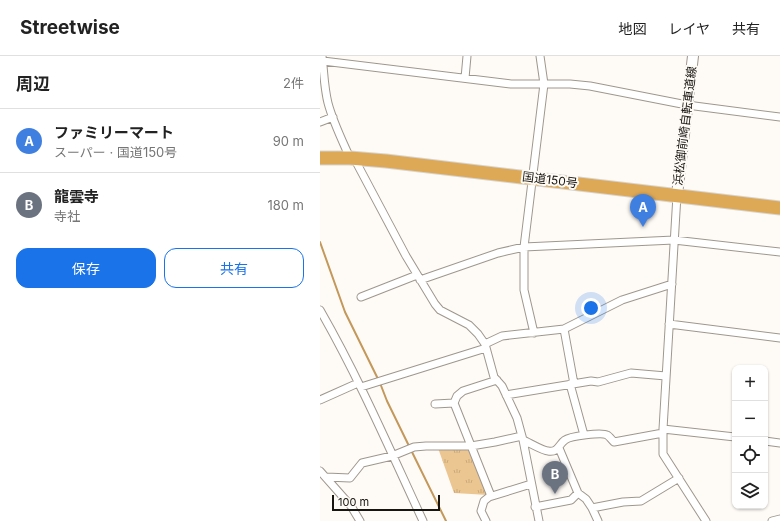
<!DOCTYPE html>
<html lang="ja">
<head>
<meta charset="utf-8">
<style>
  :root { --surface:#fff; --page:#f6f6f6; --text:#222; --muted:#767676; --line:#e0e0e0; --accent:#1a73e8 }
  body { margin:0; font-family:Inter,"Noto Sans JP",sans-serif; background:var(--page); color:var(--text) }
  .controls { position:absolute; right:12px; bottom:12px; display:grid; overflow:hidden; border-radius:8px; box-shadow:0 1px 3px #0004 }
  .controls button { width:36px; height:36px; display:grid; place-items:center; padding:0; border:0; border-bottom:1px solid var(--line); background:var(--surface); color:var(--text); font:20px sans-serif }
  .scale { position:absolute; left:12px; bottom:10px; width:108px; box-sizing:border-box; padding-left:4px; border:2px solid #181511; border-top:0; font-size:11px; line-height:14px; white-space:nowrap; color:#181511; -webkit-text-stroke:3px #fefbf7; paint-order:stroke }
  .you { position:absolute; left:271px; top:252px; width:14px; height:14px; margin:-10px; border:3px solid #fff; border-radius:50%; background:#1a73e8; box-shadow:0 0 0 6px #1a73e833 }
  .badge { display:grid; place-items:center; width:26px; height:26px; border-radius:50%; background:var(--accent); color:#fff; font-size:13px; font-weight:700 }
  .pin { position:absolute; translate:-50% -33px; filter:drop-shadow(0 1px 2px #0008) }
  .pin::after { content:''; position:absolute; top:21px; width:14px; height:12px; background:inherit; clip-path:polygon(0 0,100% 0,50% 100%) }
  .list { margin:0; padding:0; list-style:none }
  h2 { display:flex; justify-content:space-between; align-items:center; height:52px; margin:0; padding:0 16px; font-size:17px }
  h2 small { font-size:13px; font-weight:400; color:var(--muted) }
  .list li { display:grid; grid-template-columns:26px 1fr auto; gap:12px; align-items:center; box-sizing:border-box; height:64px; padding:0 16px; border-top:1px solid var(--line) }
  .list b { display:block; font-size:15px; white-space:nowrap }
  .list p { margin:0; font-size:13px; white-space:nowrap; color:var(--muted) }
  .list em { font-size:13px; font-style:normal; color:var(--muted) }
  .actions { display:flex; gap:8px; padding:12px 16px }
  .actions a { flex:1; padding:9px 0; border:1px solid var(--accent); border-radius:12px; text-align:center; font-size:14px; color:var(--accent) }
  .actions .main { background:var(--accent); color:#fff }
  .icon { flex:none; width:22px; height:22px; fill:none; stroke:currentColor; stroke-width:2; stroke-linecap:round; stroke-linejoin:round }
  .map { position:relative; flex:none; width:460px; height:465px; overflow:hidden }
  header { display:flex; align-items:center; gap:24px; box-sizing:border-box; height:56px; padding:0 20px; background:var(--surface); border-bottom:1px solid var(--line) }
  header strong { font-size:19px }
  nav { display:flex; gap:22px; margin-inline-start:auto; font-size:14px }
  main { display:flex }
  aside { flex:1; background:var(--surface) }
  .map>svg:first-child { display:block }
</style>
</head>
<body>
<header>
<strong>Streetwise</strong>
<nav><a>地図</a><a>レイヤ</a><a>共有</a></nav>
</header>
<main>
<aside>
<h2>周辺<small>2件</small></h2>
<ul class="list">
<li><span class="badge" style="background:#3f7fe0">A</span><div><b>ファミリーマート</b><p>スーパー · 国道150号</p></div><em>90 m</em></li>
<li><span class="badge" style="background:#6b7280">B</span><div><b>龍雲寺</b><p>寺社</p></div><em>180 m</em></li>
</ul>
<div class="actions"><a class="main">保存</a><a>共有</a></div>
</aside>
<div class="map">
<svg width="460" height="465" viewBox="0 0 460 465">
  <defs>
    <pattern id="grass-tufts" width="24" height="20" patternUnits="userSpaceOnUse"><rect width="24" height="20" fill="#ecc691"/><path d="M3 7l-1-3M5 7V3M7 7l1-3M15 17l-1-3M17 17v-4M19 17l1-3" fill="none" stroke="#caa97c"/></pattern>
  </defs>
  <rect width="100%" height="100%" fill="#fefbf7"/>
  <!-- grass -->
  <path fill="url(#grass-tufts)" d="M118,392h31l19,47 -34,-2z"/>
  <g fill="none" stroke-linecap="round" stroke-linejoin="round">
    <!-- stream -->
    <path stroke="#c3985a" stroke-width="2" d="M0,186l25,70 33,67
      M60,327l7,18 22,45
      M91,394l35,71"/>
    <!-- street casing -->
    <g stroke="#9f978d" stroke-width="9">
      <path id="street" d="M2,0c2,16 2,31 6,47 5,19 14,37 22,55
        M3,5l188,23h59l20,2 97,19 93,12
        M145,22l2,-22
        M0,66l13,-5
        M34,102l52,98 29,48 5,6 29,15 9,9 7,10 9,33 8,9 15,32 6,22 16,81
        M357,139l-14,234v25l43,67
        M100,224l78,-27 26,-6 150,-7 106,12
        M41,241l56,-22
        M0,254c39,68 70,140 103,211
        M349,268l111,14
        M244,273l10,55
        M214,277l-10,-43v-43l20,-163 -4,-28
        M165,288l17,-8 62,-7 58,-29 50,-16
        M250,328l14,51
        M41,331l125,-39
        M186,339l85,-14 7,1 33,-9 35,3
        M0,344l38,-17
        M115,348l19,-1
        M343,373l72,8
        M203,384c5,2 20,11 25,11 10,2 11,-7 17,-11 5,-4 37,-8 42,-5 2,1 5,5 7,7l49,-9
        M445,385l15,2
        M239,392l19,45 8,6 6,9 6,13
        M0,415l31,35 9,15
        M6,421l24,1 12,-15 30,-7 22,-9 12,-1h45l24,-4 27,-6
        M171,440l-37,-93 3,-7 6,-5 34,-11
        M215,451l36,-7 7,-7
        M272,452l31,-6 18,-1 38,-23
        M166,465l-5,-10 3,-10 5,-4 42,-13
        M452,465l8,-2"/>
    </g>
    <!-- secondary casing -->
    <g stroke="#9f978d" stroke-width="12">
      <path id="secondary" d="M357,139l16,-139"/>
    </g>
    <!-- highway casing -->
    <g stroke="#d5d5d4" stroke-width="15">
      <path id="highway" d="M0,102h30l36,3 394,47"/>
    </g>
    <!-- street -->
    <use href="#street" stroke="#fff" stroke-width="7"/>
    <!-- secondary -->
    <use href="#secondary" stroke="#fff" stroke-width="10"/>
    <!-- highway -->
    <use href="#highway" stroke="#dea957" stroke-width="13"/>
  </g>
  <g text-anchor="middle" stroke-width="4" stroke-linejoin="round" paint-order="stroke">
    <!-- street labels -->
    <g font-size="12" fill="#181511" stroke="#fefbf7">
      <text transform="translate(365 70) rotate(-83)" y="4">浜松御前崎自転車道線</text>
      <text transform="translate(230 124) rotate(7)" y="4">国道150号</text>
    </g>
  </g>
</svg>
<div class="controls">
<button>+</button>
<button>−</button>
<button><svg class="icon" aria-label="locate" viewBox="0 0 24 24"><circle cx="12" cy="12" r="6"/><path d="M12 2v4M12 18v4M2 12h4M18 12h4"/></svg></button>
<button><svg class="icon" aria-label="layers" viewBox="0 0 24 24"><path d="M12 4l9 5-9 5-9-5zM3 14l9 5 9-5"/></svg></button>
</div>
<div class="scale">100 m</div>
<div class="you"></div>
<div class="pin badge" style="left:323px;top:171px;background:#3f7fe0">A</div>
<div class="pin badge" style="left:235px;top:438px;background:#6b7280">B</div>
</div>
</main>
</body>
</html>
